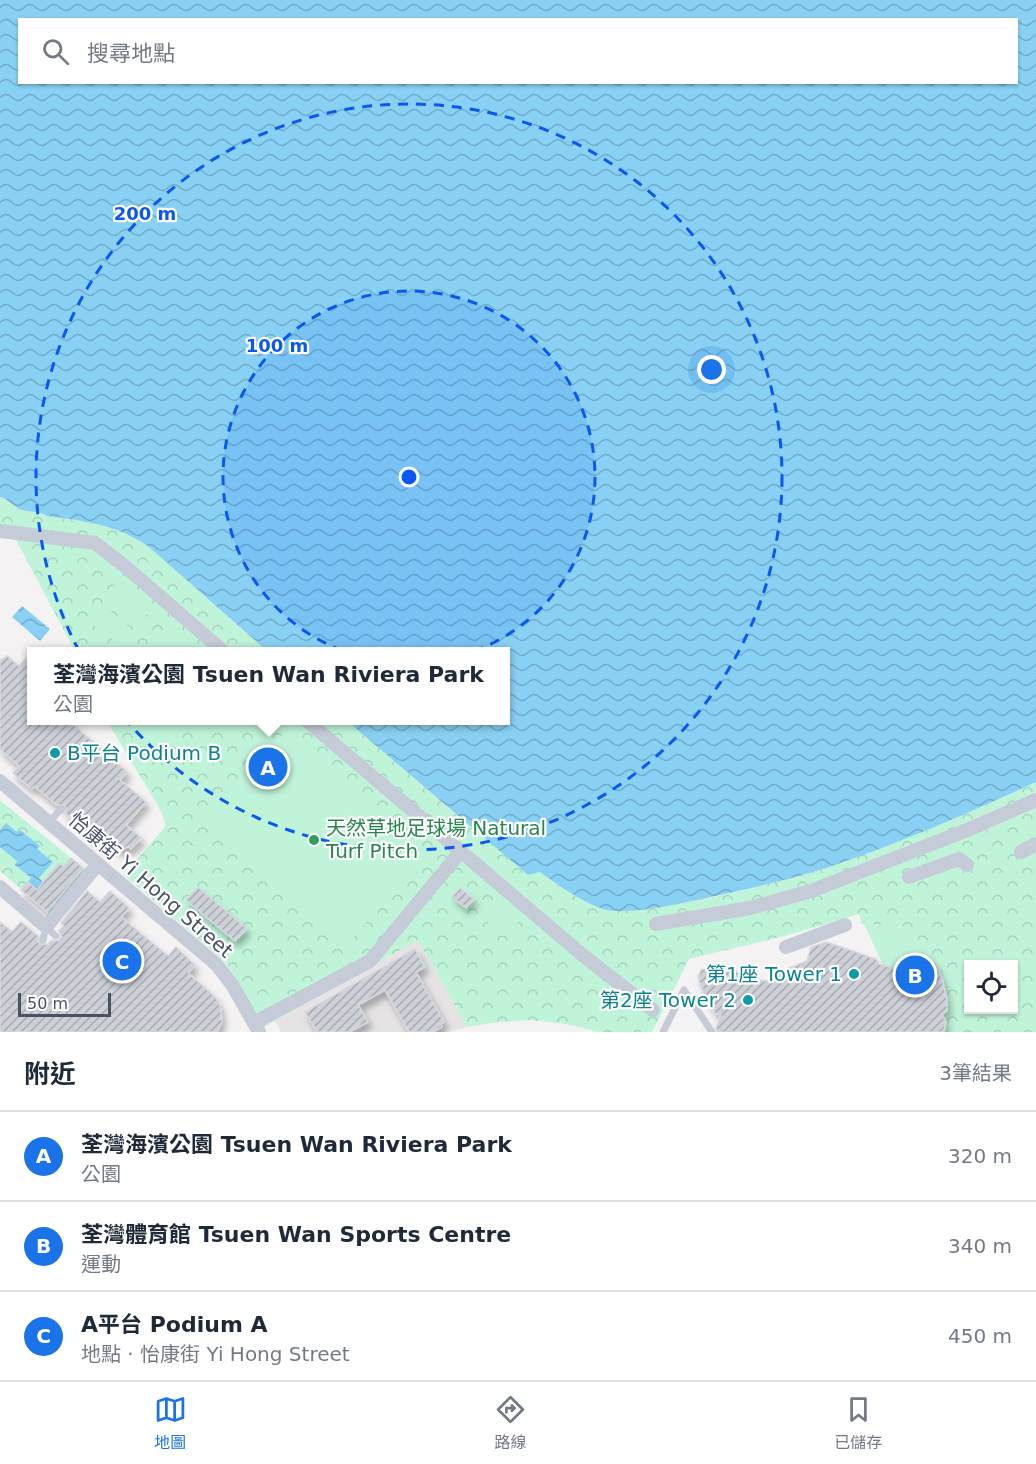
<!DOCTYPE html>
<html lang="zh-TW">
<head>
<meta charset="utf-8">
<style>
  :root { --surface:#fff; --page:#f2f2f3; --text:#1f2937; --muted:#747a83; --line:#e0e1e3; --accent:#1a73e8 }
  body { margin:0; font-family:"DejaVu Sans","Noto Sans TC",sans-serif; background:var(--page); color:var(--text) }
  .controls { position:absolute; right:18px; bottom:18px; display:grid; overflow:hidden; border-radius:0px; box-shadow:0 2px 4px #0004 }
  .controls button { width:54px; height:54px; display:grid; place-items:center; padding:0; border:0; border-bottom:2px solid var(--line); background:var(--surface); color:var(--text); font:30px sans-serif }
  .scale { position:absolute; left:18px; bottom:15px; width:93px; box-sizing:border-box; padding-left:6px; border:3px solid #485262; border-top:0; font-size:16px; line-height:21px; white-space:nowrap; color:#485262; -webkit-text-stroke:4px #fff; paint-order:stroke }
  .you { position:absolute; left:712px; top:370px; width:21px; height:21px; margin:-15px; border:4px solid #fff; border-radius:50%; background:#1a73e8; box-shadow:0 0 0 9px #1a73e833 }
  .badge { display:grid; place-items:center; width:39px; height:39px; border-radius:50%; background:var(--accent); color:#fff; font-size:20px; font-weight:700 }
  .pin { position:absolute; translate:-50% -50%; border:3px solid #fff; box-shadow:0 2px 6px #0006 }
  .popup { position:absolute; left:27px; top:647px; width:483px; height:78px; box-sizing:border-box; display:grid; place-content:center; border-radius:0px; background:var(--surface); filter:drop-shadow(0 2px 4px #0005); font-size:20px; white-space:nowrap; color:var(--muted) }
  .popup b { font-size:22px; color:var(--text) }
  .popup::after { content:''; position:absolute; left:50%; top:100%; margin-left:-12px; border:12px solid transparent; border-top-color:var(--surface) }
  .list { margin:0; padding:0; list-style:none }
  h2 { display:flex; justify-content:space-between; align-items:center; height:78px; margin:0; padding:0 24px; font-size:26px }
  h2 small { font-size:20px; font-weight:400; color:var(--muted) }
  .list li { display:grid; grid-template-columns:39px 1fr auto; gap:18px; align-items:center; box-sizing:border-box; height:90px; padding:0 24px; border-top:2px solid var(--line) }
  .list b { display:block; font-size:22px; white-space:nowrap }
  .list p { margin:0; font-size:20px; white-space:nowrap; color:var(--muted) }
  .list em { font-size:20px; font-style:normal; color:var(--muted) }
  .icon { flex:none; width:33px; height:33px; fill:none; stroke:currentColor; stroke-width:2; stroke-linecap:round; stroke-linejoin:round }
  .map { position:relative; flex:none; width:1036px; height:1032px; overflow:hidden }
  .search { position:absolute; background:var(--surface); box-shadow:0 2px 4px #0004; left:18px; right:18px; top:18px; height:66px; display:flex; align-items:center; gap:15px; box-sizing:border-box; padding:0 21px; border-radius:0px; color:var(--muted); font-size:22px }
  .sheet { height:348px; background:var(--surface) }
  nav { display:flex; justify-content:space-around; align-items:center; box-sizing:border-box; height:84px; border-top:2px solid var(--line); background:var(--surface); font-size:16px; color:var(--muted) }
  nav a { display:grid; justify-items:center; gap:3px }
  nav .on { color:var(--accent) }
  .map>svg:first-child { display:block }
</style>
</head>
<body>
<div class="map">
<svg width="1036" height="1032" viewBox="0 0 1036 1032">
  <defs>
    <pattern id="park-crowns" width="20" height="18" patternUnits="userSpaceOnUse" patternTransform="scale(1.5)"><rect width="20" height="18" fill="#bff4d9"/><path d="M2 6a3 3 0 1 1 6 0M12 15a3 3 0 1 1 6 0" fill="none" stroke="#a6d3bd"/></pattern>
    <pattern id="water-waves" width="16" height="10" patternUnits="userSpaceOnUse" patternTransform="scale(1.5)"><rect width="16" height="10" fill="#89d1f4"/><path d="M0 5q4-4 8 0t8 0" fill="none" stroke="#72acc9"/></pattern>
    <pattern id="building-hatch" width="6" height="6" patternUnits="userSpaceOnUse" patternTransform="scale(1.5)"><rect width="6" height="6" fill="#ced0d8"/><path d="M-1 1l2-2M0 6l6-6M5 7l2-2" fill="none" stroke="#a9abb3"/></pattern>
    <filter id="shadow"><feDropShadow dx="3.5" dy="6" stdDeviation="3" flood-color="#0004"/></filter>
  </defs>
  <rect width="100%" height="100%" fill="#f4f2f2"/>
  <!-- education -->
  <path fill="#e5e3e4" d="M418,940l49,87 -19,5h-167l-6,-11z"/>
  <!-- park -->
  <path fill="url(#park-crowns)" fill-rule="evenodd" d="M0,497c9,2 13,10 22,13 9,3 17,0 25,6 37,5 71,9 102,31l118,104h-192l-60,-113 -15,-2z
    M107,721h240l181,154 12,-3c22,16 47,35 74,38 39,-1 75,-8 113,-16 108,-24 209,-66 309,-112v250h-92l3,-25 -5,-29 -64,-53 -16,-1 -3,-10 -74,22 -96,23 -37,73h-54l-32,-8 -36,-4 -31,2 -32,5 -49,-87 -154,87 -25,-44 -13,-20 -102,-88 40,-47 1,-6 -4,-11zM968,964h46v46h-46z
    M0,800l87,71 -36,44 -51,-44z"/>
  <!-- pitch -->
  <path fill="#bff4d9" d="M119,580l33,28 -13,16 -33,-29z
    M100,602l33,29 -13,15 -34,-28z
    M170,624l33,27h-31l-15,-12z
    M122,721h42l11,9 -18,21z
    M282,735l142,120 -78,91 -141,-120z
    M488 921a15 15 0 1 1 30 0a15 15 0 1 1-30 0Z
    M893,918c39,27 60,66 51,114h-165l111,-53 -26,-55 14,1z"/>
  <!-- water -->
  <path fill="url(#water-waves)" fill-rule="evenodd" d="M0,0h1036v782c-69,32 -138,62 -210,86 -41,13 -82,22 -124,31 -24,5 -75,17 -99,10 -23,-8 -44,-23 -63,-37l-12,3 -181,-154 158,-1v-68l-238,-1 -118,-104c-31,-22 -65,-26 -102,-31 -8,-6 -16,-3 -25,-6 -9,-3 -13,-11 -22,-13zM20,20h996v62h-996z
    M22,606l28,23 -10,12 -28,-24z
    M6,823l11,9 3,-2 20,16 -3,3 16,13 -14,16 4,4 -6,8 -9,-8 3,-4 -16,-13 2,-4 -17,-14v-17z"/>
  <!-- building -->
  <path fill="url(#building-hatch)" stroke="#d6d7de" stroke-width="1.5" filter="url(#shadow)" d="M31,653v67h37l59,52 -7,8 26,22 -20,23 15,13 -10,11 -3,-3 -8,5 -11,-8 -5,6 -19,-16 2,-2 -22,-18 1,-5 -2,-3h-7l-23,-19 -2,3 -19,-16 6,-7 -19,-17v-88l7,-5 12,10z
    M71,858l12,10 -36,44 -26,-22 7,-8 9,8 22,-27 5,4z
    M198,887l49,42 -12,12 -49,-41z
    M460,888l14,11 -8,9 -14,-11z
    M87,891l13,11 10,-11 19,17 -8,9 47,39 8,-9 19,18 -7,8 27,24 5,9 2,15 -5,11h-217v-110l12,10 9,-10 17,14v6l3,3 7,-1 4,-4 6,1 4,-4 -3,-6 5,-5 -3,-3z
    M826,942l50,17 3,5 13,4 23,-11 6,12 14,-6 7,15 5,22v11l-5,3 4,8 -2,10h-226l-2,-4 5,-13 -6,-2 -11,-19 -6,-17 3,-7 16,-5 46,16 10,-1 14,-11 20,-8 4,-14z
    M415,949l10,18 -9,5 28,50 -3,2 1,3 -9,5h-24l-24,-42 -27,15 10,17 -18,10h-33l-12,-20z"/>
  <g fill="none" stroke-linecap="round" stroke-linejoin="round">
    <!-- lane -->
    <path stroke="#c5ccd7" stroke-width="7" d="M49,822l12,-13
      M43,940l3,-13 10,9
      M684,990l28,42
      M663,1032l21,-42"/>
    <!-- street -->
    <path stroke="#c5ccd7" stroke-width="14" d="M0,531l95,12 32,25 97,84
      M306,720l279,237 68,53
      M0,781l217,184 16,21 26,46
      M1021,852l15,-8
      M909,877l50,-18 8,6
      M0,887l46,40 52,-63
      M656,924l94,-16 61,-17 154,-60 71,-31
      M786,947l59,-22
      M254,1023l116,-62 91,-110"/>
  </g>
  <!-- distance rings -->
  <circle cx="409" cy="477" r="186" fill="#0b57f5" fill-opacity=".12"/>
  <g fill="none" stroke="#0b57f5" stroke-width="3" stroke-dasharray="10 8">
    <circle cx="409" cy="477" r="186"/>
    <circle cx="409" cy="477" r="373"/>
  </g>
  <!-- markers -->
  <g fill="#0f9aa8" stroke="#fff" stroke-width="2">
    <circle cx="55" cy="753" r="6"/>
    <circle cx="854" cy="974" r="6"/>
    <circle cx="748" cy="1000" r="6"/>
  </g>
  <circle fill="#2e9e5b" stroke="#fff" stroke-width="2" cx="314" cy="840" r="6"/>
  <g text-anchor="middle" stroke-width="4.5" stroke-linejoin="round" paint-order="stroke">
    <!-- culture labels -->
    <g font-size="20" fill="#0d838f" stroke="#fff" text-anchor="end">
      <text x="67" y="760" text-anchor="start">B平台 Podium B</text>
      <text x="842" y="981">第1座 Tower 1</text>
      <text x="736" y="1007">第2座 Tower 2</text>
    </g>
    <!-- leisure labels -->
    <g font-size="20" fill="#27864d" stroke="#fff" text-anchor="start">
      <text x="326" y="835">天然草地足球場 Natural<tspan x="326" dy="23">Turf Pitch</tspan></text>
    </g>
    <!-- street labels -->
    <g font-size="20" fill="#485262" stroke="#fff">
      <text transform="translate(151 885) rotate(41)" y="7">怡康街 Yi Hong Street</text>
    </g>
  </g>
  <circle cx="409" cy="477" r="9" fill="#0b57f5" stroke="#fff" stroke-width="3"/>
  <g font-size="18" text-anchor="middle" font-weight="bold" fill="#0b57f5" stroke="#fff" stroke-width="4.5" stroke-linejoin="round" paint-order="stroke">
    <text x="145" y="220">200 m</text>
    <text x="277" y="352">100 m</text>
  </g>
</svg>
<div class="controls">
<button><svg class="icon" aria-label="locate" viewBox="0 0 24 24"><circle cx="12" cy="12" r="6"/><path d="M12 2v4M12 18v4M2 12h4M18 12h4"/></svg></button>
</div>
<div class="scale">50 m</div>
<div class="you"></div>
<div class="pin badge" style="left:268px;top:767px">A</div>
<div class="popup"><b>荃灣海濱公園 Tsuen Wan Riviera Park</b>公園</div>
<div class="pin badge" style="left:915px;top:975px">B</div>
<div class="pin badge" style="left:122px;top:961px">C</div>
<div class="search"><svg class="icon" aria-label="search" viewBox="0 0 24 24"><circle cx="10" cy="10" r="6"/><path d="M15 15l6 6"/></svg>搜尋地點</div>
</div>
<section class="sheet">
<h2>附近<small>3筆結果</small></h2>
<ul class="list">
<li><span class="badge">A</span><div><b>荃灣海濱公園 Tsuen Wan Riviera Park</b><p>公園</p></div><em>320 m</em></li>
<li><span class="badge">B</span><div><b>荃灣體育館 Tsuen Wan Sports Centre</b><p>運動</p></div><em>340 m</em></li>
<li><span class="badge">C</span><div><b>A平台 Podium A</b><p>地點 · 怡康街 Yi Hong Street</p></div><em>450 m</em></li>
</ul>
</section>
<nav>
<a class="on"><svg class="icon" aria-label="map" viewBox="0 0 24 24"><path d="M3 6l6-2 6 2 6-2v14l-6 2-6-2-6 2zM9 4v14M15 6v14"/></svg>地圖</a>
<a><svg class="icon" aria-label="directions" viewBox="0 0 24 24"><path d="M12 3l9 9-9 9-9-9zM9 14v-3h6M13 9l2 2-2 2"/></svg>路線</a>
<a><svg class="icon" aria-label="saved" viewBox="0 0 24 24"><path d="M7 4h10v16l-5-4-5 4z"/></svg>已儲存</a>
</nav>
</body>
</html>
